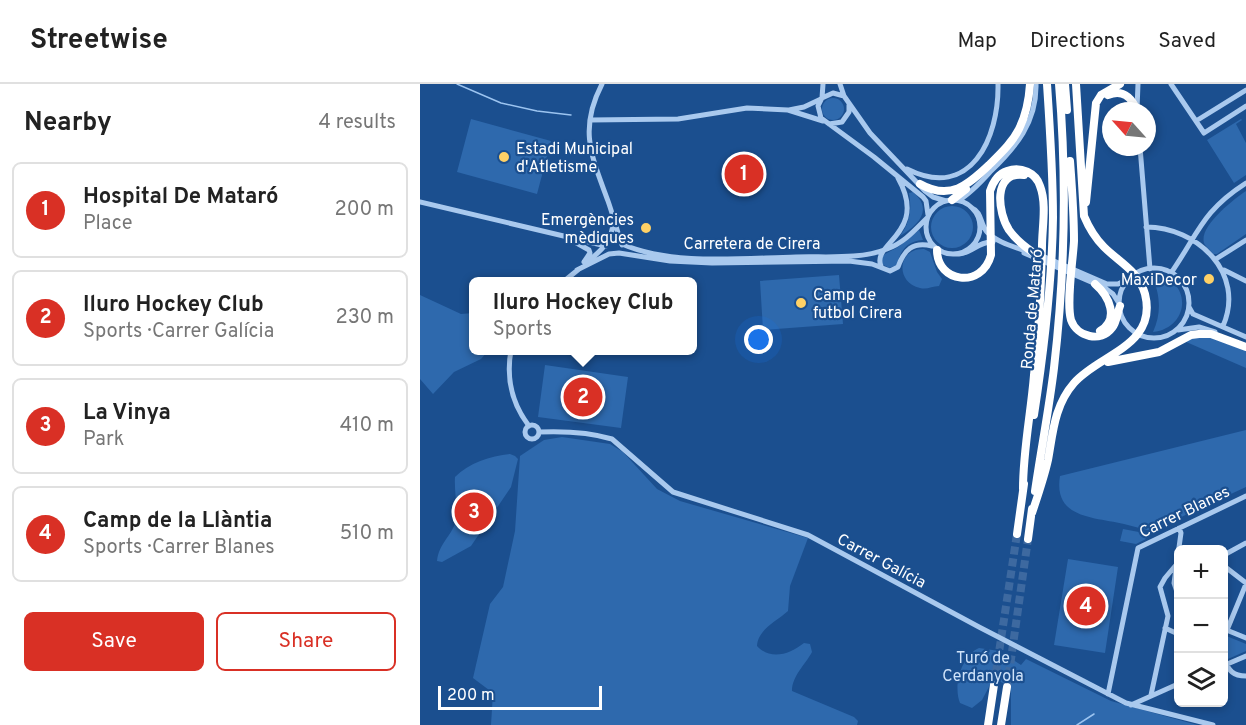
<!DOCTYPE html>
<html lang="en">
<head>
<meta charset="utf-8">
<style>
  :root { --surface:#fff; --page:#f6f6f6; --text:#222; --muted:#767676; --line:#e0e0e0; --accent:#d93025 }
  body { margin:0; font-family:Overpass,sans-serif; background:var(--page); color:var(--text) }
  .controls { position:absolute; right:18px; bottom:18px; display:grid; overflow:hidden; border-radius:9px; box-shadow:0 3px 9px #0003 }
  .controls button { width:54px; height:54px; display:grid; place-items:center; padding:0; border:0; border-bottom:2px solid var(--line); background:var(--surface); color:var(--text); font:30px sans-serif }
  .compass { position:absolute; left:682px; top:18px; width:54px; height:54px; border-radius:50%; background:var(--surface); box-shadow:0 3px 9px #0003; rotate:297deg }
  .scale { position:absolute; left:18px; bottom:15px; width:164px; box-sizing:border-box; padding-left:6px; border:3px solid #fff; border-top:0; font-size:16px; line-height:21px; white-space:nowrap; color:#fff; -webkit-text-stroke:4px #1b4f8f; paint-order:stroke }
  .you { position:absolute; left:339px; top:256px; width:21px; height:21px; margin:-15px; border:4px solid #fff; border-radius:50%; background:#1a73e8; box-shadow:0 0 0 9px #1a73e833 }
  .badge { display:grid; place-items:center; width:39px; height:39px; border-radius:50%; background:var(--accent); color:#fff; font-size:20px; font-weight:700 }
  .pin { position:absolute; translate:-50% -50%; border:3px solid #fff; box-shadow:0 2px 6px #0006 }
  .popup { position:absolute; left:49px; top:193px; width:228px; height:78px; box-sizing:border-box; display:grid; place-content:center; border-radius:9px; background:var(--surface); filter:drop-shadow(0 2px 4px #0005); font-size:20px; white-space:nowrap; color:var(--muted) }
  .popup b { font-size:22px; color:var(--text) }
  .popup::after { content:''; position:absolute; left:50%; top:100%; margin-left:-12px; border:12px solid transparent; border-top-color:var(--surface) }
  .list { margin:0; padding:0; list-style:none }
  h2 { display:flex; justify-content:space-between; align-items:center; height:78px; margin:0; padding:0 24px; font-size:26px }
  h2 small { font-size:20px; font-weight:400; color:var(--muted) }
  .list li { display:grid; grid-template-columns:39px 1fr auto; gap:18px; align-items:center; box-sizing:border-box; height:96px; margin:0 12px 12px; padding:0 12px; border:2px solid var(--line); border-radius:9px }
  .list b { display:block; font-size:22px; white-space:nowrap }
  .list p { margin:0; font-size:20px; white-space:nowrap; color:var(--muted) }
  .list em { font-size:20px; font-style:normal; color:var(--muted) }
  .actions { display:flex; gap:12px; padding:18px 24px }
  .actions a { flex:1; padding:14px 0; border:2px solid var(--accent); border-radius:9px; text-align:center; font-size:21px; color:var(--accent) }
  .actions .main { background:var(--accent); color:#fff }
  .icon { flex:none; width:33px; height:33px; fill:none; stroke:currentColor; stroke-width:2; stroke-linecap:round; stroke-linejoin:round }
  .map { position:relative; flex:none; width:826px; height:641px; overflow:hidden }
  header { display:flex; align-items:center; gap:36px; box-sizing:border-box; height:84px; padding:0 30px; background:var(--surface); border-bottom:2px solid var(--line) }
  header strong { font-size:28px }
  nav { display:flex; gap:33px; margin-inline-start:auto; font-size:21px }
  main { display:flex }
  aside { flex:1; background:var(--surface) }
  .map>svg:first-child { display:block }
</style>
</head>
<body>
<header>
<strong>Streetwise</strong>
<nav><a>Map</a><a>Directions</a><a>Saved</a></nav>
</header>
<main>
<aside>
<h2>Nearby<small>4 results</small></h2>
<ul class="list">
<li><span class="badge">1</span><div><b>Hospital De Mataró</b><p>Place</p></div><em>200 m</em></li>
<li><span class="badge">2</span><div><b>Iluro Hockey Club</b><p>Sports · Carrer Galícia</p></div><em>230 m</em></li>
<li><span class="badge">3</span><div><b>La Vinya</b><p>Park</p></div><em>410 m</em></li>
<li><span class="badge">4</span><div><b>Camp de la Llàntia</b><p>Sports · Carrer Blanes</p></div><em>510 m</em></li>
</ul>
<div class="actions"><a class="main">Save</a><a>Share</a></div>
</aside>
<div class="map">
<svg width="826" height="641" viewBox="0 0 826 641">
  <rect width="100%" height="100%" fill="#1b4f8f"/>
  <!-- green -->
  <path fill="#2e69ad" d="M402 25a11 11 0 1 1 22 0a11 11 0 1 1-22 0Z
    M51,35l80,22 -14,53 -80,-22z
    M821,35l1,1 -6,4 10,19v32l-12,8 -27,-43z
    M826,107v43l-29,20h-4c-2,-3 -8,-8 -9,-11 -5,-17 30,-44 42,-52z
    M489,109l4,-1c21,18 5,33 -13,44 10,-13 12,-27 9,-43z
    M511 143a21 21 0 1 1 42 0a21 21 0 1 1-42 0Z
    M499,146l4,10c-16,1 -23,11 -26,25l-8,3 -7,-4v-7l3,-3 13,-7z
    M504,165l6,3 7,20 5,7 -3,7c-7,0 -12,4 -19,2 -25,-5 -23,-40 4,-39z
    M419,191l4,49 -80,6 -3,-49z
    M732,191c40,2 40,52 1,57 9,-20 7,-37 -1,-57z
    M0,211l41,19 12,-1 1,37 14,1 -7,8 -27,13 -21,22 -13,-15z
    M771,253h20l35,14v17l-62,-27z
    M125,281l83,12 -7,51 -83,-11z
    M826,346v57l-95,44c-9,-2 -18,-5 -27,-7 -29,-7 -71,-5 -64,-48z
    M142,353l48,7 13,8 34,37 23,12 128,37 -18,48 -2,25c-11,10 -30,18 -31,35 14,15 33,8 47,-3l6,1 2,8c-7,13 -20,24 -20,39l62,26 4,4 -1,4h-366l2,-32 -20,-15 17,-74 13,-17 12,-56 5,-75 24,-16z
    M90,370l5,2 3,3 -7,28 -40,59 -29,16 -5,-1c2,-18 14,-24 19,-40 2,-9 -2,-32 -1,-44 14,-14 35,-21 55,-23z
    M703,445l21,4 2,6 -10,5 -16,-3z
    M648,475l50,8 -13,86 -51,-8z
    M804,551l22,9v7l-18,8 -4,-8z
    M559,564l20,3 22,14 5,-6 85,42 86,24h-186v-34c-6,-7 -10,-12 -20,-8l-9,17 -10,8 -12,-5c-7,-17 1,-47 19,-55z"/>
  <g fill="none" stroke-linecap="round" stroke-linejoin="round">
    <!-- stream -->
    <path stroke="#9cc4f0" stroke-width="1.5" d="M37,0l44,19 36,8 34,4
      M657,641l17,-11"/>
    <!-- highway-tunnel -->
    <path stroke="#3d69a0" stroke-width="8" stroke-dasharray="8 4" stroke-linecap="butt" d="M574,601l23,-151
      M587,603l21,-148"/>
    <!-- minor -->
    <path stroke="#a9c9ee" stroke-width="5" d="M182,0c-24,46 -10,73 6,117 5,14 9,30 14,44
      M420,0l4,12
      M751,0l33,49 42,-27
      M402,14l1,-14
      M717,25l1,-25
      M369,26l15,-3 17,-8
      M170,36l88,-1 69,-11 41,2 35,11
      M776,37l50,-31
      M409,40l13,-2 7,-10v-7
      M720,63l10,122
      M487,85c64,32 92,-31 91,-85
      M506 143a27 27 0 1 1 54 0a27 27 0 1 1-54 0Z
      M539,116c12,-7 22,-18 31,-28 26,-25 47,-50 46,-88
      M0,118l186,44
      M552,124c10,4 8,16 15,24 9,10 28,15 41,20
      M508,131l-2,-14 -3,-4 -49,-40 -53,-39 -3,-12 4,-8 11,-5 11,3 26,37 55,58 8,6 13,4
      M726,143c51,0 100,46 77,99
      M153,157l16,9 1,3 -6,9
      M202,160c50,22 120,14 174,13 29,-1 63,3 91,-8 17,-6 28,-19 40,-31
      M604,169l81,35 8,6 7,11
      M539,170c13,-1 20,-13 34,-12
      M620,171l67,29h11l10,-5
      M796,175l30,-19
      M166,179c15,-12 27,-22 27,-42
      M461,182c-10,-23 48,-33 17,-88
      M699 219a35 35 0 1 1 70 0a35 35 0 1 1-70 0Z
      M157,186l32,-16 10,-1 51,8 42,2 137,-2 23,3 18,7 8,-4c6,-17 15,-26 34,-21
      M804,186l22,11
      M751,189c27,-39 31,-62 75,-90
      M143,198l16,-13
      M769,223l4,7 53,23
      M758,246l21,-3 16,5
      M91,266c-5,28 1,54 18,76
      M105 348a7 7 0 1 1 14 0a7 7 0 1 1-14 0Z
      M119,348c24,-1 50,0 73,7l61,53 135,43 171,92 147,76 87,22
      M804,471l22,-12
      M804,482l22,17
      M758,511l-4,-12 7,-50 -2,-5
      M745,544l13,6
      M804,545l22,9
      M807,546l19,-46
      M804,575c5,12 9,17 22,17
      M805,581l21,-9
      M688,610l30,-146 108,-52
      M731,611l17,-79 -8,-29 5,-9 11,-13
      M711,621l47,-21"/>
    <!-- highway -->
    <path stroke="#fff" stroke-width="8" d="M645,0l2,26
      M688,11c15,-6 23,2 29,15
      M650,77c2,27 4,53 4,80 -1,20 -8,61 -3,79 6,17 30,23 41,8 5,-6 5,-15 8,-22
      M604,91c-32,-4 -26,38 -15,55 7,10 16,17 25,23
      M500,100c30,17 48,1 69,-19 11,-11 23,-22 30,-36 7,-14 10,-29 11,-45
      M532,116l14,-11
      M666,118l10,-99 5,-8 19,-11
      M517,166c0,33 45,39 54,5l-1,-64c3,-9 8,-17 17,-20 14,-5 29,2 33,15 7,18 2,42 2,60 -1,43 -3,86 -8,129 -3,38 -11,75 -11,114
      M675,200c14,12 25,35 5,47
      M688,278l51,-10 32,-17 8,-1h12l35,13
      M614,331c10,-65 18,-131 19,-197 0,-45 -3,-89 -6,-134
      M615,407c6,-41 14,-82 19,-123 11,-95 13,-189 5,-284
      M612,429c6,-18 12,-35 16,-53 5,-27 6,-54 26,-77 25,-29 84,-37 71,-89 -6,-23 -26,-32 -41,-47 -9,-9 -15,-19 -20,-31l-8,-132
      M597,450l7,-50
      M608,455l4,-30
      M568,641l6,-40
      M581,641l6,-38"/>
  </g>
  <!-- markers -->
  <g fill="#ffd166" stroke="#1b4f8f" stroke-width="2">
    <circle cx="84" cy="73" r="6"/>
    <circle cx="226" cy="144" r="6"/>
    <circle cx="789" cy="195" r="6"/>
    <circle cx="381" cy="219" r="6"/>
  </g>
  <g text-anchor="middle" stroke-width="4.5" stroke-linejoin="round" paint-order="stroke">
    <!-- poi labels -->
    <g font-size="16" fill="#fff" stroke="#1b4f8f" text-anchor="start">
      <text x="96" y="70">Estadi Municipal<tspan x="96" dy="18">d'Atletisme</tspan></text>
      <text x="214" y="141" text-anchor="end">Emergències<tspan x="214" dy="18">mèdiques</tspan></text>
      <text x="777" y="201" text-anchor="end">MaxiDecor</text>
      <text x="393" y="216">Camp de<tspan x="393" dy="18">futbol Cirera</tspan></text>
    </g>
    <!-- street labels -->
    <g font-size="16" fill="#fff" stroke="#1b4f8f">
      <text x="332" y="165">Carretera de Cirera</text>
      <text transform="translate(611 225) rotate(-85)" y="6">Ronda de Mataró</text>
      <text transform="translate(764 427) rotate(-26)" y="6">Carrer Blanes</text>
      <text transform="translate(462 476) rotate(28)" y="6">Carrer Galícia</text>
    </g>
    <!-- park labels -->
    <g font-size="16" fill="#cfe3fa" stroke="#1b4f8f">
      <text x="563" y="579">Turó de<tspan x="563" dy="18">Cerdanyola</tspan></text>
    </g>
  </g>
</svg>
<div class="controls">
<button>+</button>
<button>−</button>
<button><svg class="icon" aria-label="layers" viewBox="0 0 24 24"><path d="M12 4l9 5-9 5-9-5zM3 14l9 5 9-5"/></svg></button>
</div>
<svg class="compass" viewBox="-18 -18 36 36"><path d="M0-13l5 13h-10z" fill="#e53935"/><path d="M0 13l5-13h-10z" fill="#767676"/></svg>
<div class="scale">200 m</div>
<div class="you"></div>
<div class="pin badge" style="left:324px;top:90px">1</div>
<div class="pin badge" style="left:163px;top:313px">2</div>
<div class="popup"><b>Iluro Hockey Club</b>Sports</div>
<div class="pin badge" style="left:54px;top:428px">3</div>
<div class="pin badge" style="left:666px;top:522px">4</div>
</div>
</main>
</body>
</html>
